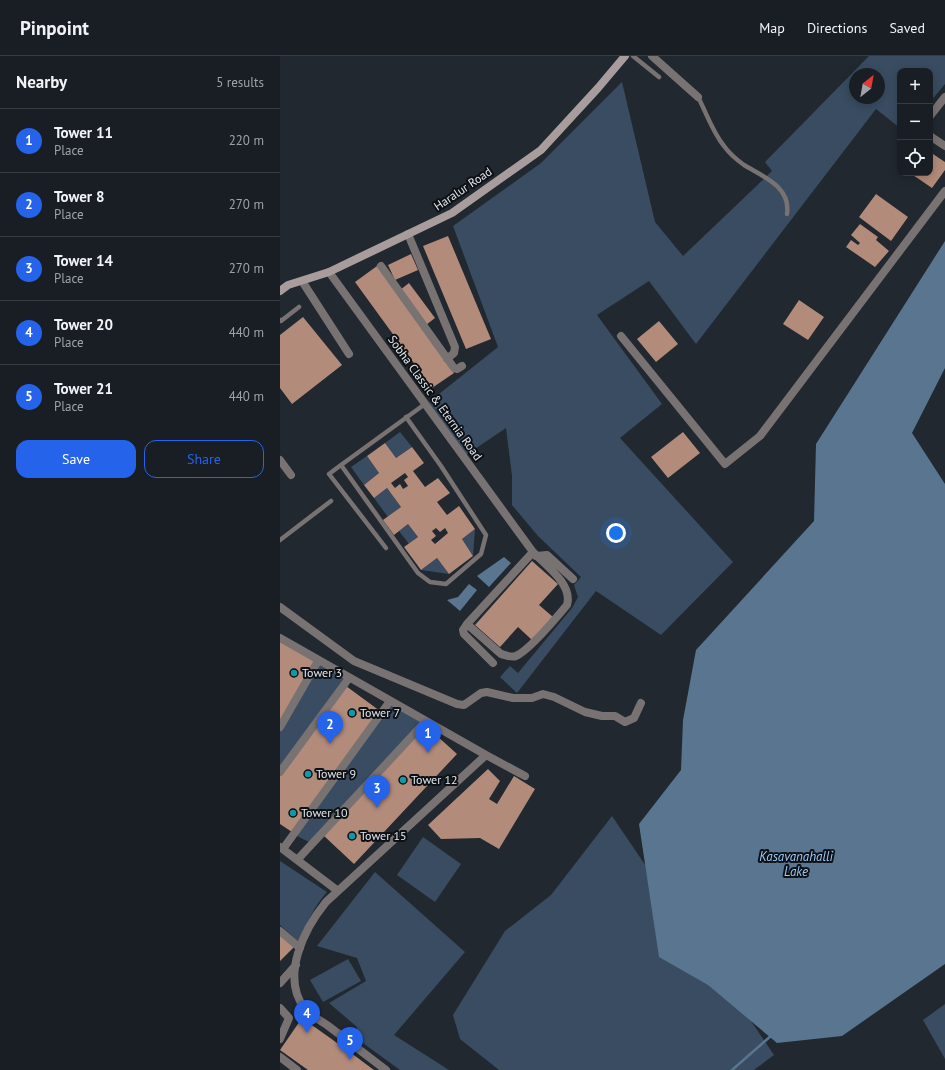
<!DOCTYPE html>
<html lang="en">
<head>
<meta charset="utf-8">
<style>
  :root { --surface:#191e24; --page:#262b31; --text:#f1f3f6; --muted:#9fa2a6; --line:#373c41; --accent:#2563eb }
  body { margin:0; font-family:"PT Sans",sans-serif; background:var(--page); color:var(--text) }
  .controls { position:absolute; right:12px; top:12px; display:grid; overflow:hidden; border-radius:8px; box-shadow:0 2px 10px #0003 }
  .controls button { width:36px; height:36px; display:grid; place-items:center; padding:0; border:0; border-bottom:1px solid var(--line); background:var(--surface); color:var(--text); font:20px sans-serif }
  .compass { position:absolute; left:569px; top:12px; width:36px; height:36px; border-radius:50%; background:var(--surface); box-shadow:0 2px 10px #0003; rotate:31deg }
  .you { position:absolute; left:336px; top:477px; width:14px; height:14px; margin:-10px; border:3px solid #fff; border-radius:50%; background:#1a73e8; box-shadow:0 0 0 6px #1a73e833 }
  .badge { display:grid; place-items:center; width:26px; height:26px; border-radius:50%; background:var(--accent); color:#fff; font-size:13px; font-weight:700 }
  .pin { position:absolute; translate:-50% -33px; filter:drop-shadow(0 1px 2px #0008) }
  .pin::after { content:''; position:absolute; top:21px; width:14px; height:12px; background:inherit; clip-path:polygon(0 0,100% 0,50% 100%) }
  .list { margin:0; padding:0; list-style:none }
  h2 { display:flex; justify-content:space-between; align-items:center; height:52px; margin:0; padding:0 16px; font-size:17px }
  h2 small { font-size:13px; font-weight:400; color:var(--muted) }
  .list li { display:grid; grid-template-columns:26px 1fr auto; gap:12px; align-items:center; box-sizing:border-box; height:64px; padding:0 16px; border-top:1px solid var(--line) }
  .list b { display:block; font-size:15px; white-space:nowrap }
  .list p { margin:0; font-size:13px; white-space:nowrap; color:var(--muted) }
  .list em { font-size:13px; font-style:normal; color:var(--muted) }
  .actions { display:flex; gap:8px; padding:12px 16px }
  .actions a { flex:1; padding:9px 0; border:1px solid var(--accent); border-radius:12px; text-align:center; font-size:14px; color:var(--accent) }
  .actions .main { background:var(--accent); color:#fff }
  .icon { flex:none; width:22px; height:22px; fill:none; stroke:currentColor; stroke-width:2; stroke-linecap:round; stroke-linejoin:round }
  .map { position:relative; flex:none; width:665px; height:1014px; overflow:hidden }
  header { display:flex; align-items:center; gap:24px; box-sizing:border-box; height:56px; padding:0 20px; background:var(--surface); border-bottom:1px solid var(--line) }
  header strong { font-size:19px }
  nav { display:flex; gap:22px; margin-inline-start:auto; font-size:14px }
  main { display:flex }
  aside { flex:1; background:var(--surface) }
  .map>svg:first-child { display:block }
</style>
</head>
<body>
<header>
<strong>Pinpoint</strong>
<nav><a>Map</a><a>Directions</a><a>Saved</a></nav>
</header>
<main>
<aside>
<h2>Nearby<small>5 results</small></h2>
<ul class="list">
<li><span class="badge">1</span><div><b>Tower 11</b><p>Place</p></div><em>220 m</em></li>
<li><span class="badge">2</span><div><b>Tower 8</b><p>Place</p></div><em>270 m</em></li>
<li><span class="badge">3</span><div><b>Tower 14</b><p>Place</p></div><em>270 m</em></li>
<li><span class="badge">4</span><div><b>Tower 20</b><p>Place</p></div><em>440 m</em></li>
<li><span class="badge">5</span><div><b>Tower 21</b><p>Place</p></div><em>440 m</em></li>
</ul>
<div class="actions"><a class="main">Save</a><a>Share</a></div>
</aside>
<div class="map">
<svg width="665" height="1014" viewBox="0 0 665 1014">
  <rect width="100%" height="100%" fill="#212830"/>
  <!-- green -->
  <path fill="#394c61" fill-rule="evenodd" d="M589,0h76v28l-15,18v-31h-30v57l-24,-19 -180,235 -47,-63 -52,34 65,89 -42,34 113,124 -72,73 -65,-44 -79,102 -17,-16 10,-11 8,7 54,-65 6,-11 -4,-12 7,-8 -43,-41 -26,-31v-29l-6,-48 -40,27 -37,-53 69,-55 -45,-121 88,-63 81,-81 33,140 28,34 89,-85 -7,-9zM575,18h24v24h-24z
    M120,376l12,15 -16,11 -11,-15z
    M87,400l12,17 -15,12 -13,-18z
    M107,432l14,19 -13,10 -14,-19z
    M128,468l10,13 -9,7 -10,-13z
    M195,473l-2,27 -11,-17z
    M157,502l12,16 -28,-4z
    M38,607l28,17 -66,89v-39z
    M110,647l31,18 -110,122 -16,-8z
    M332,760l162,239 -20,15h-255l-39,-31 -7,-24 52,-84 46,-36z
    M143,781l38,27 -26,38 -38,-27z
    M0,805l47,31c-14,16 -20,30 -27,51l-20,-18z
    M95,816l90,80 -71,83 55,35h-49l-44,-32 1,-11 -28,-24 37,-22 -9,-23 -40,-12z
    M68,903l13,22 -38,21 -13,-22z
    M665,948v55l-22,-39z"/>
  <!-- water -->
  <path fill="#597590" d="M665,185v127l-33,65 33,51v480l-103,72 -65,7 -69,-58 -49,-28 -20,-133 42,-54 2,-50 13,-70 118,-129 2,-77z
    M224,501l7,6 -22,24 -12,-11z
    M189,528l8,6 -17,21 -13,-11 11,-3z"/>
  <g fill="none" stroke-linecap="round" stroke-linejoin="round">
    <!-- stream -->
    <path stroke="#597590" stroke-width="2.5" d="M452,1014l40,-35"/>
  </g>
  <!-- building -->
  <path fill="#b28b7a" fill-rule="evenodd" d="M650,96l15,10v8l-13,18 -22,-15h20z
    M596,138l32,23 -17,24 -32,-24z
    M580,168l18,13 -2,3 13,11 -14,16 -29,-20 5,-7 7,5 2,-2 -9,-8z
    M168,180l43,103 -25,10 -43,-103z
    M131,198l7,16 -23,10 -7,-15z
    M97,210l77,107 -22,15 -77,-106z
    M129,227l26,35 -9,7 -26,-35z
    M519,244l25,17 -16,23 -25,-16z
    M23,261l39,48 -50,39 -12,-16v-53z
    M379,265l19,23 -22,18 -19,-23z
    M403,376l17,21 -32,25 -17,-21z
    M105,387l11,15 16,-11 12,16 -11,8 12,16 13,-9 12,15 -13,9 10,13 12,-9 16,23 -13,10 11,17 -24,18 -12,-16 -16,12 -17,-23 14,-10 -10,-13 -14,11 -11,-15 18,-13 -14,-19 -13,10 -10,-13 15,-12 -12,-17zM125,417l3,4 -4,3 4,6 -5,3 -3,-5 -5,4 -4,-5zM156,472l4,4 5,-4 3,5 -13,11 -4,-4 5,-4 -4,-5z
    M252,505l26,23 -19,21 14,12 -21,23 -14,-13 -18,20 -25,-22z
    M0,585l35,20 -35,62z
    M66,630l34,25 -88,121 -12,-8v-48z
    M145,669l32,29 -103,110 -31,-29z
    M208,713l12,12 -11,18 8,5 17,-28 21,13 -36,60 -19,-11 -39,1 -13,-14z
    M0,878l14,13 -14,14z
    M22,962l45,32 27,20h-66l-28,-20z"/>
  <g fill="none" stroke-linecap="round" stroke-linejoin="round">
    <!-- lane -->
    <path stroke="#797272" stroke-width="4.5" d="M353,0l26,21
      M418,41c9,17 14,34 26,49 5,7 13,14 20,19 20,12 47,22 43,49
      M0,264l1,1 18,-14
      M126,361l35,49 45,69 -5,19 -35,30 -16,-2 -12,-9 -77,-108 84,-61
      M61,409l-12,9 57,74
      M0,484l51,-39"/>
    <!-- street -->
    <path stroke="#797272" stroke-width="8" d="M372,0l46,41
      M650,60l15,-19
      M650,80l15,10
      M128,178l47,113 -1,6 -7,6
      M101,210l73,102 3,1 5,-3
      M49,216l204,280
      M22,225l47,73
      M341,280l104,128 35,-28 185,-245
      M0,404l11,15
      M253,496c13,14 40,32 34,53 -10,12 -39,46 -51,51 -5,2 -11,-1 -15,-2l-34,-30z
      M256,500l11,-1 26,24
      M0,551l74,54 103,43 7,1 17,-12 6,-1 26,6h19l11,-4 11,3 31,15 17,4h13l10,6 9,-4 7,-15
      M187,568l-4,6 1,4 29,29
      M0,582l206,117 -160,147c-22,27 -46,75 -21,107 5,6 15,11 22,16 20,15 39,30 59,45
      M0,671l38,-66
      M206,699l39,21
      M0,716l69,-94
      M0,791l58,44
      M3,793l107,-148
      M18,803l128,-138
      M0,875l20,17
      M0,927l16,-18
      M0,952l9,10 -9,21
      M0,1001l17,13"/>
    <!-- secondary -->
    <path stroke="#a89d9c" stroke-width="8" d="M0,235l8,-6 41,-13 123,-59 89,-63 57,-62 27,-32"/>
  </g>
  <!-- markers -->
  <g fill="#0f9aa8" stroke="#0d1014" stroke-width="1.5">
    <circle cx="14" cy="617" r="4"/>
    <circle cx="72" cy="657" r="4"/>
    <circle cx="28" cy="718" r="4"/>
    <circle cx="123" cy="724" r="4"/>
    <circle cx="13" cy="757" r="4"/>
    <circle cx="72" cy="780" r="4"/>
  </g>
  <g text-anchor="middle" stroke-width="4" stroke-linejoin="round" paint-order="stroke">
    <!-- street labels -->
    <g font-size="12" fill="#e4e9ef" stroke="#0d1014">
      <text transform="translate(183 133) rotate(-34)" y="4">Haralur Road</text>
      <text transform="translate(155 342) rotate(54)" y="4">Sobha Classic &amp; Eternia Road</text>
    </g>
    <!-- poi labels -->
    <g font-size="12" fill="#e4e9ef" stroke="#0d1014" text-anchor="start">
      <text x="22" y="621">Tower 3</text>
      <text x="80" y="661">Tower 7</text>
      <text x="36" y="722">Tower 9</text>
      <text x="131" y="728">Tower 12</text>
      <text x="21" y="761">Tower 10</text>
      <text x="80" y="784">Tower 15</text>
    </g>
    <!-- water labels -->
    <g font-size="13" font-style="italic" fill="#9bcbfa" stroke="#0d1014">
      <text x="516" y="805">Kasavanahalli<tspan x="516" dy="15">Lake</tspan></text>
    </g>
  </g>
</svg>
<div class="controls">
<button>+</button>
<button>−</button>
<button><svg class="icon" aria-label="locate" viewBox="0 0 24 24"><circle cx="12" cy="12" r="6"/><path d="M12 2v4M12 18v4M2 12h4M18 12h4"/></svg></button>
</div>
<svg class="compass" viewBox="-18 -18 36 36"><path d="M0-13l5 13h-10z" fill="#e53935"/><path d="M0 13l5-13h-10z" fill="#9fa2a6"/></svg>
<div class="you"></div>
<div class="pin badge" style="left:148px;top:697px">1</div>
<div class="pin badge" style="left:50px;top:688px">2</div>
<div class="pin badge" style="left:97px;top:752px">3</div>
<div class="pin badge" style="left:27px;top:977px">4</div>
<div class="pin badge" style="left:70px;top:1004px">5</div>
</div>
</main>
</body>
</html>
